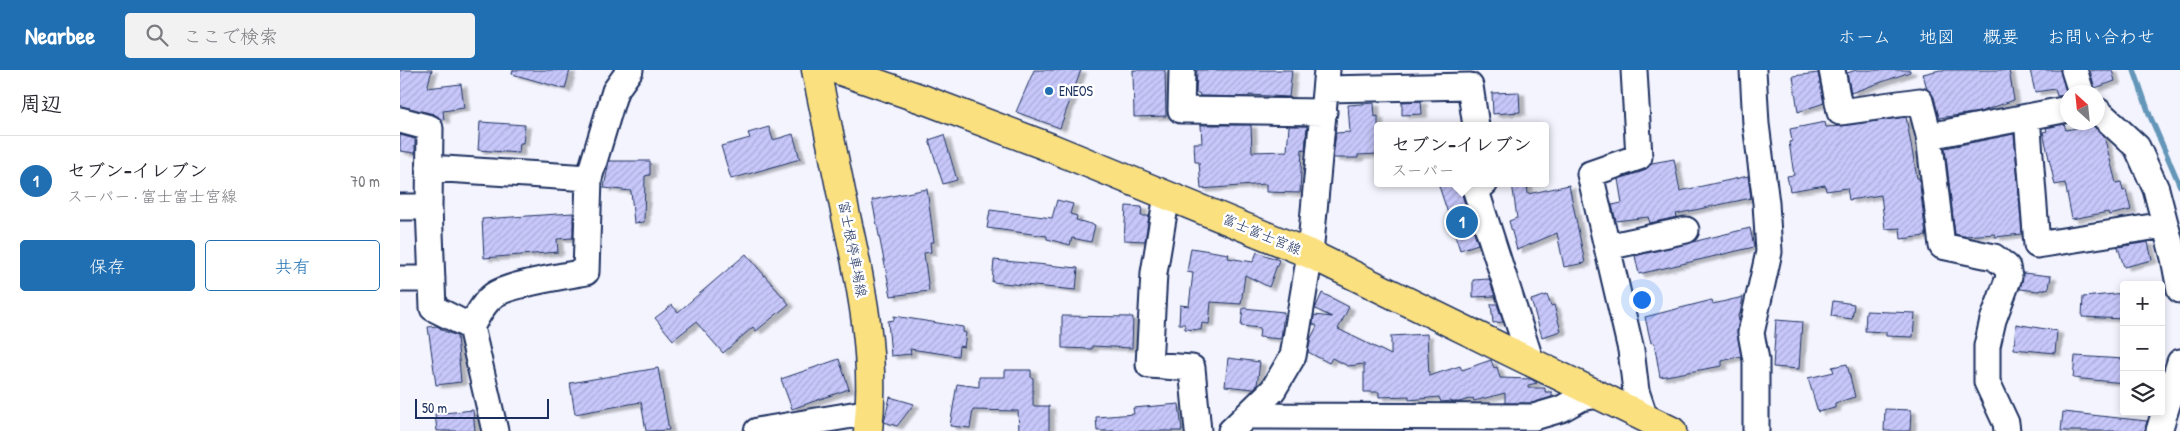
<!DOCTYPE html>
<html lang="ja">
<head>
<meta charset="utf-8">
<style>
  :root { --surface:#fff; --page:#f2f2f3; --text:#2b2b33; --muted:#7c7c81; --line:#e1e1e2; --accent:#1f6fb2 }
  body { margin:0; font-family:"Patrick Hand","Klee One",sans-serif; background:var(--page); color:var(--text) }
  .controls { position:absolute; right:15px; bottom:15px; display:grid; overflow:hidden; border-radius:5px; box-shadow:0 2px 8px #0003 }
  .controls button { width:45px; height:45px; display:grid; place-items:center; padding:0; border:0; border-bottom:1px solid var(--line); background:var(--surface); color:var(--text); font:25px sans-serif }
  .compass { position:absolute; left:1660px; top:15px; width:45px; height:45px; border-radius:50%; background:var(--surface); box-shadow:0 2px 8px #0003; rotate:333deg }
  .scale { position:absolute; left:15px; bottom:12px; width:134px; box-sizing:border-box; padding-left:5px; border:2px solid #1b2f5e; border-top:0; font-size:14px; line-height:18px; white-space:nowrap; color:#1b2f5e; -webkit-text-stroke:4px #fff; paint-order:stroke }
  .you { position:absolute; left:1241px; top:229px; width:18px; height:18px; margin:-12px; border:4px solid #fff; border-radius:50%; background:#1a73e8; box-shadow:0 0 0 8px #1a73e833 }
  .badge { display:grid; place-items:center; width:32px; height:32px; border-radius:50%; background:var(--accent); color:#fff; font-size:16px; font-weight:700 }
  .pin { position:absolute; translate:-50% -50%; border:2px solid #fff; box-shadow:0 1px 5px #0006 }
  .popup { position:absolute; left:974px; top:52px; width:175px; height:65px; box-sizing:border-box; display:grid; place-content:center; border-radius:5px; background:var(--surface); filter:drop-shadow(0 1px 4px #0005); font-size:16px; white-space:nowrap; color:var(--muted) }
  .popup b { font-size:19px; color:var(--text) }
  .popup::after { content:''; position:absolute; left:50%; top:100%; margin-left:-10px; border:10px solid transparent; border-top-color:var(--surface) }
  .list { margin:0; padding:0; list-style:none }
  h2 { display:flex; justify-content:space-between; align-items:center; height:65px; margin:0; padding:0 20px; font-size:21px }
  h2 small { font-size:16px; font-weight:400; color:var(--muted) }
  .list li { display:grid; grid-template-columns:32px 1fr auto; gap:15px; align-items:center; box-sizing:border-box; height:90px; padding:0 20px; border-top:1px solid var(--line) }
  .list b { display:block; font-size:19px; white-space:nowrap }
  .list p { margin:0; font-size:16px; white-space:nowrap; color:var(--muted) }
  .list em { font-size:16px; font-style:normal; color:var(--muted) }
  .actions { display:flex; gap:10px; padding:15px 20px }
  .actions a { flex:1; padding:11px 0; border:1px solid var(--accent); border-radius:5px; text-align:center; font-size:18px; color:var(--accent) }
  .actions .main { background:var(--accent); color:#fff }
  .icon { flex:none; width:28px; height:28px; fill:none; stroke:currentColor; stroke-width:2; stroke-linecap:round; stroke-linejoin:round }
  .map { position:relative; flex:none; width:1780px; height:361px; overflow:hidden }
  header { display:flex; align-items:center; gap:30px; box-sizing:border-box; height:70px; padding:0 25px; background:var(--accent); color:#fff }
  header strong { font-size:24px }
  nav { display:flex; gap:28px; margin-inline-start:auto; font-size:18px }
  .search { width:350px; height:45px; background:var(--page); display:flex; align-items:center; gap:12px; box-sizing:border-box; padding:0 18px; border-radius:5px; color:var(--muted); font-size:19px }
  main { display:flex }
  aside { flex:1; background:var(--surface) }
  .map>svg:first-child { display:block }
</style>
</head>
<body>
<header>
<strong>Nearbee</strong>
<div class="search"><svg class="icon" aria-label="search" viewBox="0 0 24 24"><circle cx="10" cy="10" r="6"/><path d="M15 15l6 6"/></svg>ここで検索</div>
<nav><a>ホーム</a><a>地図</a><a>概要</a><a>お問い合わせ</a></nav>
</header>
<main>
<aside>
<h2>周辺<small></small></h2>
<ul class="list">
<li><span class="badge">1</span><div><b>セブン-イレブン</b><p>スーパー · 富士富士宮線</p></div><em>70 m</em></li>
</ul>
<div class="actions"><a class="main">保存</a><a>共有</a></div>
</aside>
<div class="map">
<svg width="1780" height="361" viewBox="0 0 1780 361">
  <defs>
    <pattern id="building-hatch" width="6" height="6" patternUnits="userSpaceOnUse" patternTransform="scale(1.25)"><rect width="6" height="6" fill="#c7c7fa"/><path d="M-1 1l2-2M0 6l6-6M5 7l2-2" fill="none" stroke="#aaabd9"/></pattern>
    <filter id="shadow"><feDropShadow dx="5.5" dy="3" stdDeviation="1" flood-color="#0004"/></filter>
  </defs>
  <rect width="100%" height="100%" fill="#f4f4fe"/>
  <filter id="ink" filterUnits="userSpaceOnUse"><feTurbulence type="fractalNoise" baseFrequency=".02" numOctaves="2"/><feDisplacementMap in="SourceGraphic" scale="10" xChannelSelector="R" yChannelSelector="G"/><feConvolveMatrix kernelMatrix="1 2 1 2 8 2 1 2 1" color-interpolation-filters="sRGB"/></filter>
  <g filter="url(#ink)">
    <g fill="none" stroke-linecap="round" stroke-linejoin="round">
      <!-- stream -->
      <path stroke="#6396b8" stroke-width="5.5" d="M1734,0l16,46 30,70"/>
    </g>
    <!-- building -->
    <path fill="url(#building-hatch)" stroke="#1b2f5e" filter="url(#shadow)" d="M0,0h32l-5,18 34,-4 3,24 -21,3 1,9h-2l-8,-6 -34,-8z
      M113,0h57l-5,19 -53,-15z
      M634,0h47l-21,58 -44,-16z
      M733,0h32l1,46 -32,1z
      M797,0h95l-3,27 -40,-2v2l-49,-1 -1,-3h-3z
      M1456,0h54v2l-59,21 -4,-20z
      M1540,0h69l5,30 -34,12 -41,6 -5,-21 -7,-8 -4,-15z
      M1630,0h30l7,25 -10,1 -2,-7 -20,3z
      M1694,0h18l3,11 -20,7 -5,-17z
      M1418,3l6,30 -26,9 -5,-36z
      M1119,22l1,20 -27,2 -1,-21z
      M1021,31l1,13 -20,1v-13z
      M974,33l1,14 3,-1v38l-20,1v3h-25l3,-25 14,-1 -2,-27z
      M1506,47l11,61h2l7,58 -25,3 -1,-11 -15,1 -4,-34 -32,5 -2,-12 -21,3 -1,-6 -35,6 -3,-15 7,-1 -5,-33 3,-1 -2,-12 35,-7 1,5 16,-1z
      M80,52l45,3 -2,18h-3l-1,10 -41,-3z
      M1664,54l2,6 26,-5 12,11 12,47 5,-1 2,9 3,-1 5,20 -22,5 -1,-3 -36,7 -7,-36 -10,2 -12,-53 4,-1 -1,-3z
      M801,55h50l1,27 35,-1 2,-25h18l-2,24 -3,-1 -2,44 -34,-1v-8l-65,5 -2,-27h-4l-1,-19h8z
      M369,57l4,13 20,-6 7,25 -69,20 -10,-33 29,-8 -2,-5z
      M1614,64l8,100 -27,3v-3l-32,2 -8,-2 -10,-86z
      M0,65l15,4v14l-15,-2z
      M544,65l13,45 -14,4 -14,-44z
      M1274,89l6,32 68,-15 3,22 -75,16 1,3 -27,6 -2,-6 -32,4 -4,-16 10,-2 -4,-24 26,-8 8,-8z
      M209,91h41v14l-5,1 -1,46 -10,1 -3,-32 -27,-3z
      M1038,113h26l-2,12 16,49 -18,6z
      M1112,113h15l1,11 41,-9 16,78 -21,4 -7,-34 -40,17 -8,-29 8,-3z
      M527,119l7,53h-4l1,10 -7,1 5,38 -38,5 -19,-96z
      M657,130l16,4 -3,10 7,2 -1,4 19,5 -4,17 -19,-4 -2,7 -23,-6v-3l-60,-8 3,-18 62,8z
      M726,136l16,1 -1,9h8l-4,25 -21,-1z
      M173,143v25l-16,1 1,13 -74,6 -2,-39z
      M1350,158l4,19 -115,27 -4,-18z
      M1748,172l4,18 -28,7 -6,-20z
      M791,178l38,6 -1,4 25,4 4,-10 22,8 -10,27 -24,-12 -4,29 -30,-2 -2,22 -7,-1 -1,7 -16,-1v-5h-6l1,-19 9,1 4,-33 -6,-1z
      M346,184l43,50 -33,27 -3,-4 -30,26 -27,-31 -23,18 -18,-22 17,-13 6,7z
      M594,190l84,8 -2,22 -84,-8z
      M1623,203l28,3 -2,12 -11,3 -18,-2z
      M1089,209l6,17 -22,1v-17z
      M922,223l27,14 -11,22 53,26v-19l36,-2 2,42 31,-10 2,4 29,-10 3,8 3,-1 3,11 31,1 6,4 -9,2v3h17v4h7v5l-20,6h-27v-10l-31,8 -1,-3 -14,4h-7l-1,-1 -10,1 -2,-5 -30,3v-4l-30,1v-5h-15v-28l-16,2 -16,-8 -3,5 -21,-11 3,-14 6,-12 -4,-2 1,-9 18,2 -17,-8z
      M1724,223v26l-42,-2 1,-20z
      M1147,225l4,11 3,-1 7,26 -19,6 -11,-37z
      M1343,227l-3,17 -2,1 1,6 -2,9 4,26 -19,5v5l-62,11 -6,-35 -3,1 -6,-26 67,-17 1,4z
      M1433,231l21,3 -2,15 -21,-3z
      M1091,234h6l6,18 -10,1z
      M843,238l41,4 -3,27 -22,-2 1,-9 -19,-2z
      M1466,241l49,2 -2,24 -27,-1v-4l-21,-1z
      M494,246l69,11v5l3,1 -2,14 -5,-1 -1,10 -48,-7 1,5 -20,2 -3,-35 6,-1z
      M662,246l71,1 -1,31 -40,-2v3l-30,-1z
      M1376,250l26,2 -3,47 -26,-2z
      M1616,254l41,7 -2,22 -41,-4z
      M37,256l7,5 13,5 4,46 -25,3 -8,-58z
      M1675,286l49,3v24l-51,-5z
      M828,288l32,4 -3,23 -4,4 -28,-3z
      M439,289l10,30 -57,20 -11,-30z
      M1447,294l8,33 -20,6v5l-17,4 -10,-34 26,-6 -2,-5z
      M258,298l11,62 -23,1 -5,-29 -66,12 -5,-31z
      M605,300h26v7l2,1v28h16v25h-30l-1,-20 -45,-1 -3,18 -20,-2 7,-42 22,3v-10h26z
      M490,327l24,7 -17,22 -13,-4z
      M779,334l3,27h-85l-1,-14 38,-3 -1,-6z
      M1485,339l26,1 -1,21h-26z
      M73,340l2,21h-38l-2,-17z
      M1663,342l84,9 -2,10h-84z"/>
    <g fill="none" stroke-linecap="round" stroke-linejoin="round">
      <!-- minor casing -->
      <g stroke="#1b2f5e" stroke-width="29">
        <path id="minor" d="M782,0l-1,40 143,2
          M1234,0l5,87 -49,17 41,176 5,41 9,27
          M1353,0l3,54 10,79 3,49 -18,81 5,27v71
          M1432,0l8,42 80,-11 9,35 139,-27
          M1674,0l7,22
          M926,19l144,-3 6,40
          M1698,41l39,36 19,42 18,69 6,32
          M1627,47l10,128 128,-20
          M0,50l30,8 -1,79 4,101 38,19
          M1529,66l13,110 52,11 13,10 2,10 -16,43 -6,26v36l19,41 1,8
          M29,98l160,10
          M1085,113l-9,8 55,171
          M767,125l-13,78 -5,92 43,3 6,63
          M0,137h29
          M1207,177l79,-17
          M0,209h32
          M847,346l287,1 27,-8 20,-11 18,-3
          M95,361l-24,-104c6,-11 13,-25 23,-32 15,-11 71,-19 92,-23l3,-94 26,-87 15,-21
          M357,361l113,-19
          M831,361l42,-41 20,-34 17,-102 17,-184
          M1759,361l21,-69"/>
      </g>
      <!-- major casing -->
      <g stroke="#1b2f5e" stroke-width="31">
        <path id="major" d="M416,0c10,49 20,97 30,146 16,71 30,142 22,215
          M438,0l87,30 124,47 261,107 362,177"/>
      </g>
      <!-- minor -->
      <use href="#minor" stroke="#fff" stroke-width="25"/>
      <!-- major -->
      <use href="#major" stroke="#fbe080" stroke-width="28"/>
    </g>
  </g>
  <!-- markers -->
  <circle fill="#1f6fb2" stroke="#fff" stroke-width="2" cx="649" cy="21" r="5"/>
  <g text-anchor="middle" stroke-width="5" stroke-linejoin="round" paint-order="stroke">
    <!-- poi labels -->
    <g font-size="14" fill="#1b2f5e" stroke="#fff" text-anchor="start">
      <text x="659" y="26">ENEOS</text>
    </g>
    <!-- street labels -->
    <g font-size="14" fill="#1b2f5e" stroke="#fff">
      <text transform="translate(862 164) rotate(23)" y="5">富士富士宮線</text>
      <text transform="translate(453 179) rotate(79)" y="5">富士根停車場線</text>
    </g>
  </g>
</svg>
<div class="controls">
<button>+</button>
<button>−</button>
<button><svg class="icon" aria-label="layers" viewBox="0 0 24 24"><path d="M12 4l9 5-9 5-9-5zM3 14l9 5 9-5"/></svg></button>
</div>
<svg class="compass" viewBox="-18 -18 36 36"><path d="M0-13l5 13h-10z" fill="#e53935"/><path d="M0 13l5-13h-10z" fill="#7c7c81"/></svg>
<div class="scale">50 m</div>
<div class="you"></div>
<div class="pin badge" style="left:1062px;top:152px">1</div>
<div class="popup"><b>セブン-イレブン</b>スーパー</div>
</div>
</main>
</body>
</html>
